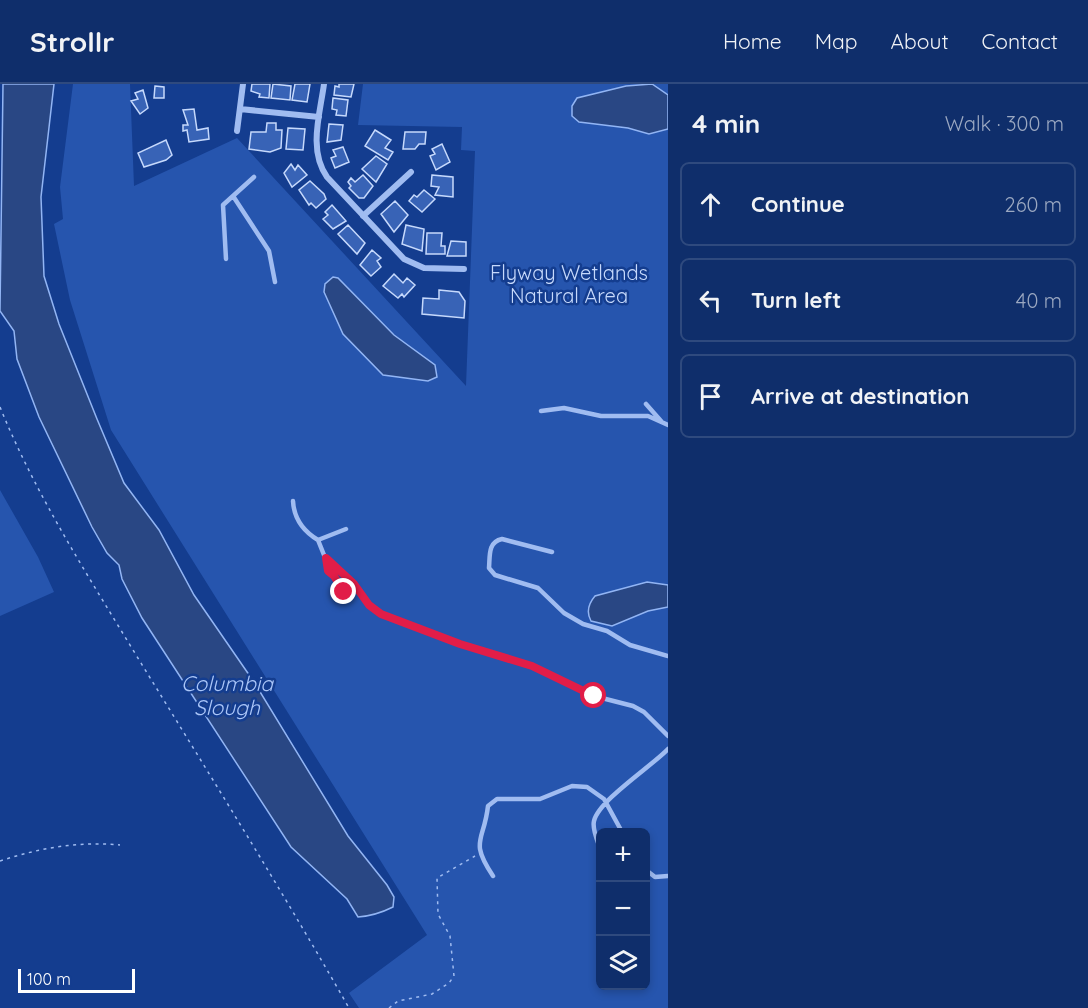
<!DOCTYPE html>
<html lang="en">
<head>
<meta charset="utf-8">
<style>
  :root { --surface:#0f2e6b; --page:#183671; --text:#f1f3f6; --muted:#9ba8c1; --line:#2f4a7e }
  body { margin:0; font-family:Quicksand,sans-serif; background:var(--page); color:var(--text) }
  .controls { position:absolute; right:18px; bottom:18px; display:grid; overflow:hidden; border-radius:9px; box-shadow:0 3px 9px #0003 }
  .controls button { width:54px; height:54px; display:grid; place-items:center; padding:0; border:0; border-bottom:2px solid var(--line); background:var(--surface); color:var(--text); font:30px sans-serif }
  .scale { position:absolute; left:18px; bottom:15px; width:117px; box-sizing:border-box; padding-left:6px; border:3px solid #fff; border-top:0; font-size:16px; line-height:21px; white-space:nowrap; color:#fff; -webkit-text-stroke:4px #143d8f; paint-order:stroke }
  .stop { position:absolute; width:18px; height:18px; margin:-14px; border:4px solid #e11d48; border-radius:50%; background:#fff }
  .stop.end { background:#e11d48; border-color:#fff; box-shadow:0 2px 6px #0008 }
  .list { margin:0; padding:0; list-style:none }
  h2 { display:flex; justify-content:space-between; align-items:center; height:78px; margin:0; padding:0 24px; font-size:26px }
  h2 small { font-size:20px; font-weight:400; color:var(--muted) }
  .list li { display:grid; grid-template-columns:39px 1fr auto; gap:18px; align-items:center; box-sizing:border-box; height:84px; margin:0 12px 12px; padding:0 12px; border:2px solid var(--line); border-radius:9px }
  .list b { display:block; font-size:22px; white-space:nowrap }
  .list em { font-size:20px; font-style:normal; color:var(--muted) }
  .icon { flex:none; width:33px; height:33px; fill:none; stroke:currentColor; stroke-width:2; stroke-linecap:round; stroke-linejoin:round }
  .map { position:relative; flex:none; width:668px; height:924px; overflow:hidden }
  header { display:flex; align-items:center; gap:36px; box-sizing:border-box; height:84px; padding:0 30px; background:var(--surface); border-bottom:2px solid var(--line) }
  header strong { font-size:28px }
  nav { display:flex; gap:33px; margin-inline-start:auto; font-size:21px }
  main { display:flex }
  aside { flex:1; background:var(--surface) }
  .map>svg:first-child { display:block }
</style>
</head>
<body>
<header>
<strong>Strollr</strong>
<nav><a>Home</a><a>Map</a><a>About</a><a>Contact</a></nav>
</header>
<main>
<div class="map">
<svg width="668" height="924" viewBox="0 0 668 924">
  <rect width="100%" height="100%" fill="#143d8f"/>
  <!-- green -->
  <path fill="#2655ae" fill-rule="evenodd" d="M73,0h57l4,102 103,-48 229,248 9,-235 -14,-1 1,-23 -104,-2 5,-41h305v924h-309l-10,-15 78,-58 -316,-505 -41,-130 -16,-76 9,-5 -3,-32zM600,748h46v154h-46z
    M0,406l38,67 16,35 -54,24z"/>
  <!-- water -->
  <path fill="#294784" stroke="#92b5f4" stroke-width="1.5" d="M3,0h51l-13,113 3,79 15,48 38,95 27,64 35,47 35,65 60,87 94,154 39,49 7,12 -1,10c-12,6 -21,9 -35,10l-11,-18 -56,-52 -149,-229 -20,-39 -3,-14 -12,-12 -15,-26 -53,-110 -22,-58 -3,-28 -14,-20z
    M652,0l16,11v34l-19,5 -21,-6 -49,-6 -7,-6v-10l5,-8 49,-12z
    M333,193l5,1 56,57 41,30 2,12 -9,4 -45,-6 -40,-41 -19,-42 1,-8z
    M647,498l21,3v22l-20,4 -36,15 -21,-5c-5,-9 -2,-18 4,-25z"/>
  <!-- building -->
  <path fill="#3863b6" stroke="#c6d9fc" stroke-width="1.5" d="M252,0h18l-1,14 -10,-1 1,-3 -9,-3z
    M273,0l18,2 -1,14 -19,-2z
    M295,0h15l-3,18 -15,-2z
    M339,0h15l-3,13 -17,-2 1,-9 4,1z
    M155,2l9,1v11h-10z
    M143,6l5,18 -8,6 -9,-13 7,-2 -3,-6z
    M333,14l15,2 -2,16 -10,-1 1,-5 -5,-1z
    M194,25l3,21 11,-2 1,11 -20,3 -2,-12 -4,1v-6h5l-5,-15z
    M267,39h9v7h6l-1,18 -11,4 -21,-3 2,-17h15z
    M329,40l14,1 -2,15 -14,2z
    M288,44l17,1 -2,21 -17,-1z
    M375,46l16,10 -6,8 8,4 -5,8 -23,-14z
    M405,48h21l-1,12h-6l-4,5h-12z
    M166,56l6,15 -6,5 -22,7 -6,-14z
    M442,60l8,18 -14,8 -6,-14 5,-2 -3,-5z
    M343,63l6,15 -14,6 -4,-10 5,-2 -3,-6z
    M376,72l11,8 -11,18 -14,-13z
    M291,80l4,6 3,-5 9,10 -15,12 -8,-14z
    M363,91l10,11 -9,12h-5l-10,-10 2,-2 -3,-4 3,-4 4,4z
    M432,91l21,2v20l-18,-2 4,-8 -8,-1z
    M310,97l14,13 2,5 -10,9 -5,-5 -2,2 -10,-15z
    M424,106l11,9 -13,13 -13,-11 5,-6 3,2z
    M395,117l13,14 -14,17 -13,-18z
    M332,121l14,16 -13,8 -10,-10 5,-4 -3,-3z
    M348,141l17,18 -8,11 -19,-20z
    M406,141l18,4 -2,22 -20,-7z
    M427,149h15l-1,13h4v8h-19z
    M451,157l15,1v14h-19z
    M372,166l9,8 -4,3 4,6 -10,9 -11,-11z
    M394,190l9,9 4,-5 8,7 -11,12 -2,-3 -4,4 -15,-12z
    M439,206l20,2 6,9 -1,17 -42,-4 1,-16 16,1z"/>
  <g fill="none" stroke-linecap="round" stroke-linejoin="round">
    <!-- path -->
    <path stroke="#a0bcf1" stroke-width="1.5" stroke-dasharray="3 4.5" stroke-linecap="butt" d="M0,323c35,86 85,164 133,243 73,119 147,237 216,358
      M0,777c39,-13 79,-20 120,-16
      M389,924l9,-7 34,-7 17,-11 5,-7 -4,-40 -12,-22 -1,-36 38,-22"/>
    <!-- service -->
    <path stroke="#a0bcf1" stroke-width="4.5" d="M233,112l36,55 6,31
      M226,175l-3,-54 31,-28
      M646,320l15,17
      M541,327l23,-3 37,8h47l20,9
      M293,417c1,18 10,30 25,39
      M346,445l-28,11 6,15 7,9 23,20 15,21 12,9 79,30 72,22 62,30 39,10 11,6 24,24
      M552,468l-50,-13c-14,3 -12,16 -13,29l6,7 43,13 26,25 19,11 24,7 23,14 38,11
      M326,476l2,11 8,6 3,16 3,1 2,-3 -6,-7
      M600,764c-3,-8 -8,-19 -6,-27 5,-21 58,-55 74,-72
      M646,786l9,7 13,-1
      M493,792c-24,-36 -9,-34 -5,-70l9,-7h43l32,-13 15,1 17,12 18,33"/>
    <!-- minor -->
    <path stroke="#a0bcf1" stroke-width="6" d="M324,0c-4,30 -16,66 3,93l77,82 20,9 40,1
      M240,25l79,8
      M237,47l6,-47
      M363,132l48,-44"/>
  </g>
  <g fill="none" stroke-linecap="round" stroke-linejoin="round">
    <!-- route -->
    <path stroke="#e11d48" stroke-width="8" d="M344,508l-10,-16 -6,-5 -2,-13 28,26 15,21 12,9 79,30 72,22 62,30"/>
  </g>
  <g text-anchor="middle" stroke-width="5" stroke-linejoin="round" paint-order="stroke">
    <!-- park labels -->
    <g font-size="20" fill="#c6d9fc" stroke="#143d8f">
      <text x="569" y="196">Flyway Wetlands<tspan x="569" dy="23">Natural Area</tspan></text>
    </g>
    <!-- water labels -->
    <g font-size="21" font-style="italic" fill="#abc6f8" stroke="#143d8f">
      <text x="227" y="607">Columbia<tspan x="227" dy="24">Slough</tspan></text>
    </g>
  </g>
</svg>
<div class="controls">
<button>+</button>
<button>−</button>
<button><svg class="icon" aria-label="layers" viewBox="0 0 24 24"><path d="M12 4l9 5-9 5-9-5zM3 14l9 5 9-5"/></svg></button>
</div>
<div class="scale">100 m</div>
<div class="stop" style="left:594px;top:612px"></div>
<div class="stop end" style="left:344px;top:508px"></div>
</div>
<aside>
<h2>4 min<small>Walk · 300 m</small></h2>
<ul class="list">
<li><svg class="icon" aria-label="ahead" viewBox="0 0 24 24"><path d="M12 20V5M6 11l6-6 6 6"/></svg><div><b>Continue</b></div><em>260 m</em></li>
<li><svg class="icon" aria-label="left" viewBox="0 0 24 24"><path d="M17 20v-9H6M10 6l-5 5 5 5"/></svg><div><b>Turn left</b></div><em>40 m</em></li>
<li><svg class="icon" aria-label="arrive" viewBox="0 0 24 24"><path d="M6 21V4h12l-3 4 3 4H6"/></svg><div><b>Arrive at destination</b></div></li>
</ul>
</aside>
</main>
</body>
</html>
